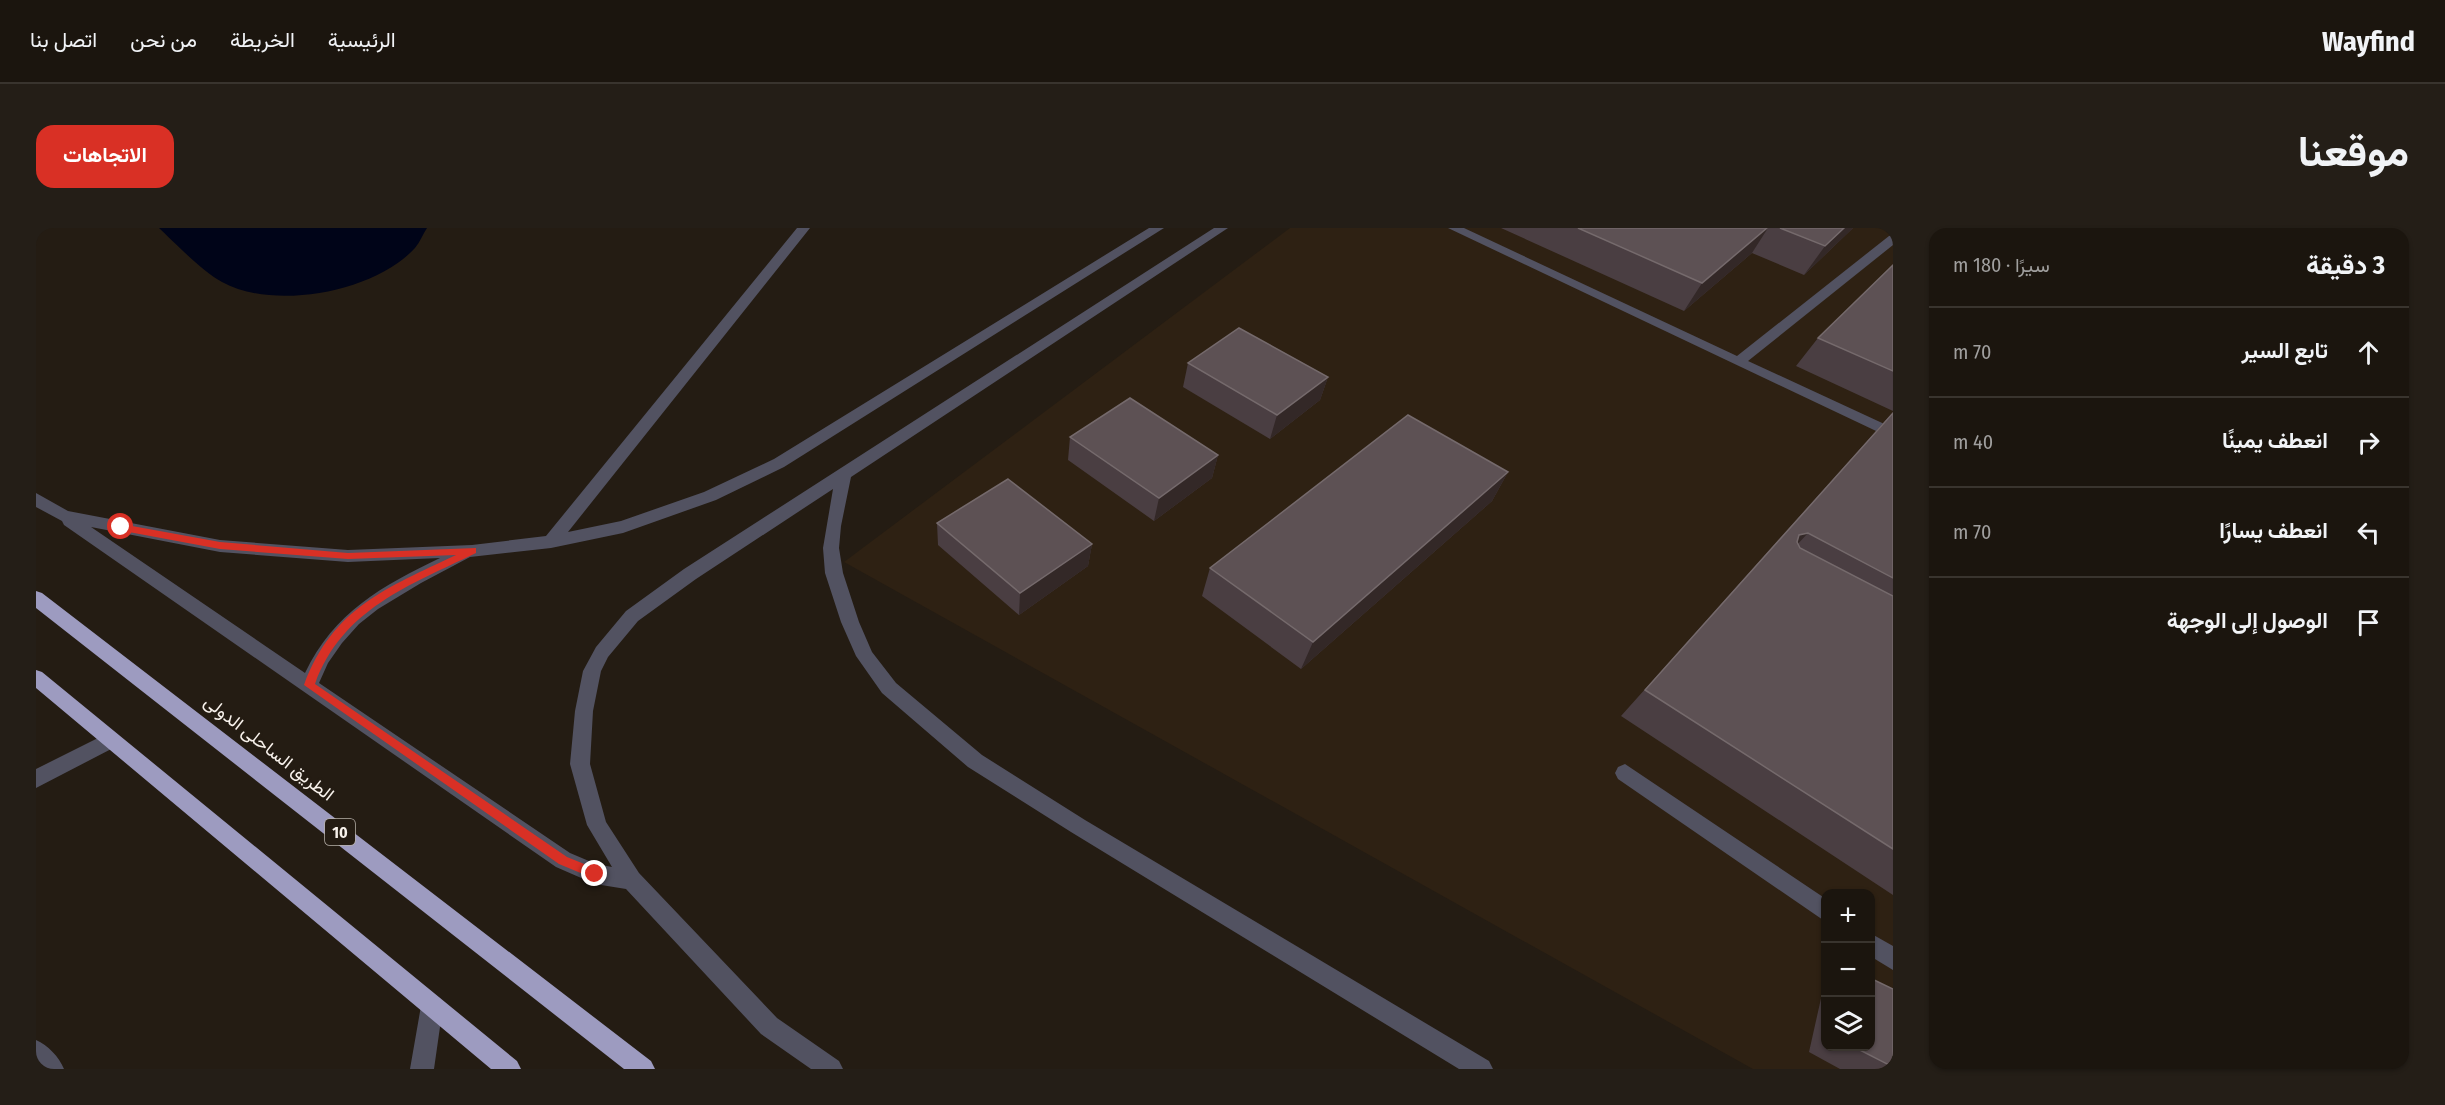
<!DOCTYPE html>
<html lang="ar">
<head>
<meta charset="utf-8">
<style>
  :root { --surface:#1b150e; --page:#241e17; --text:#f1f3f6; --muted:#a09f9e; --line:#39342e; --accent:#d93025 }
  body { margin:0; font-family:"Fira Sans Condensed",Vazirmatn,sans-serif; background:var(--page); color:var(--text); direction:rtl }
  .controls { position:absolute; right:18px; bottom:18px; display:grid; overflow:hidden; border-radius:12px; box-shadow:0 2px 4px #0004 }
  .controls button { width:54px; height:54px; display:grid; place-items:center; padding:0; border:0; border-bottom:2px solid var(--line); background:var(--surface); color:var(--text); font:30px sans-serif }
  .stop { position:absolute; width:18px; height:18px; margin:-14px; border:4px solid #d93025; border-radius:50%; background:#fff }
  .stop.end { background:#d93025; border-color:#fff; box-shadow:0 2px 6px #0008 }
  .list { margin:0; padding:0; list-style:none }
  h2 { display:flex; justify-content:space-between; align-items:center; height:78px; margin:0; padding:0 24px; font-size:26px }
  h2 small { font-size:20px; font-weight:400; color:var(--muted) }
  .list li { display:grid; grid-template-columns:39px 1fr auto; gap:18px; align-items:center; box-sizing:border-box; height:90px; padding:0 24px; border-top:2px solid var(--line) }
  .list b { display:block; font-size:22px; white-space:nowrap }
  .list em { font-size:20px; font-style:normal; color:var(--muted) }
  .icon { flex:none; width:33px; height:33px; fill:none; stroke:currentColor; stroke-width:2; stroke-linecap:round; stroke-linejoin:round }
  .map { position:relative; flex:none; width:1857px; height:841px; overflow:hidden; direction:ltr; border-radius:18px }
  header { display:flex; align-items:center; gap:36px; box-sizing:border-box; height:84px; padding:0 30px; background:var(--surface); border-bottom:2px solid var(--line) }
  header strong { font-size:28px }
  nav { display:flex; gap:33px; margin-inline-start:auto; font-size:21px }
  .intro { display:flex; align-items:center; justify-content:space-between; box-sizing:border-box; height:144px; padding:0 36px }
  h1 { margin:0; font-size:42px }
  .button { padding:15px 27px; border-radius:18px; background:var(--accent); color:#fff; font-size:21px; font-weight:700 }
  main { display:flex; gap:36px; padding:0 36px }
  aside { flex:1; background:var(--surface); border-radius:18px; box-shadow:0 2px 4px #0004 }
  .map>svg:first-child { display:block }
</style>
</head>
<body>
<header>
<strong>Wayfind</strong>
<nav><a>الرئيسية</a><a>الخريطة</a><a>من نحن</a><a>اتصل بنا</a></nav>
</header>
<div class="intro"><h1>موقعنا</h1><a class="button">الاتجاهات</a></div>
<main>
<aside>
<h2>3 دقيقة<small>سيرًا · 180 m</small></h2>
<ul class="list">
<li><svg class="icon" aria-label="ahead" viewBox="0 0 24 24"><path d="M12 20V5M6 11l6-6 6 6"/></svg><div><b>تابع السير</b></div><em>70 m</em></li>
<li><svg class="icon" aria-label="right" viewBox="0 0 24 24"><path d="M7 20v-9h11M14 6l5 5-5 5"/></svg><div><b>انعطف يمينًا</b></div><em>40 m</em></li>
<li><svg class="icon" aria-label="left" viewBox="0 0 24 24"><path d="M17 20v-9H6M10 6l-5 5 5 5"/></svg><div><b>انعطف يسارًا</b></div><em>70 m</em></li>
<li><svg class="icon" aria-label="arrive" viewBox="0 0 24 24"><path d="M6 21V4h12l-3 4 3 4H6"/></svg><div><b>الوصول إلى الوجهة</b></div></li>
</ul>
</aside>
<div class="map">
<svg width="1857" height="841" viewBox="0 0 1857 841">
  <rect width="100%" height="100%" fill="#241c13"/>
  <!-- built -->
  <path fill="#2e2113" fill-rule="evenodd" d="M1254,0h603v841h-140l-909,-507zM1790,666h44v152h-44z"/>
  <!-- water -->
  <path fill="#000418" d="M123,0h268c-4,6 -7,14 -12,20 -40,44 -141,63 -193,34 -20,-11 -46,-38 -63,-54z"/>
  <g fill="none" stroke-linecap="round" stroke-linejoin="round">
    <!-- minor -->
    <path fill="#525261" fill-rule="evenodd" d="M761,0h13l-242,304 53,-11 83,-29 70,-33 375,-231h15l-380,239 -68,33 -93,33 -72,15 -81,9 -49,26 -43,26 -19,15 -17,19 -14,20 -9,20 251,170 26,11 16,3 -25,-42 -17,-61 5,-53 8,-40 13,-24 30,-36 58,-42 530,-341h14l-377,249 -10,49 -2,22 4,25 16,49 13,30 24,31 86,72 103,65 404,241 4,8h-34l-388,-237 -103,-65 -86,-74 -26,-37 -15,-34 -16,-49 -2,-25 10,-59 -137,90 -58,42 -30,36 -7,14 -8,40 -3,53 16,58 33,51 138,145 62,43 4,8h-32l-50,-35 -135,-145 -31,-5 -39,-17 -492,-342 -2,-4 -26,-14v-14l32,18 152,29 128,10 124,-5 74,-9zM55,299l129,25 128,10 92,-4c-58,28 -106,54 -135,115z
      M1412,0h16l273,128 152,-120 4,-1v10l-145,116 145,67v11z
      M74,504l7,2 3,6 -3,6 -81,42v-19z
      M1589,536l201,135v23l-208,-143 -3,-6 3,-6z
      M1834,705l23,13v24l-23,-14z
      M396,767l8,3 3,8 -9,63h-24l11,-63 3,-8z
      M0,812c12,5 23,17 28,29h-28z"/>
    <!-- highway -->
    <path fill="#9d9bc0" fill-rule="evenodd" d="M0,363l6,2 609,468 4,8h-31l-588,-461z
      M0,442l6,2 475,389 4,8h-30l-455,-381z"/>
  </g>
  <!-- wall -->
  <path fill="#4a3e42" d="M1465,0h352l-49,47 -52,-22 -68,58z
    M1857,37v146l-97,-45 22,-28z
    M1152,135l140,14 -8,23 -50,39 -87,-52z
    M1857,184v483l-272,-179z
    M1034,209l148,18 -6,23 -58,43 -86,-61z
    M1472,244l-16,29 -191,168 -99,-73 8,-28z
    M901,295l155,21 -4,22 -69,49 -81,-70z
    M1790,756v63h44l23,-58v80h-53l-31,-17 15,-67z"/>
  <!-- shaded-wall -->
  <path fill="#332827" d="M1731,0h1l-16,25 -68,58 18,-28z
    M1808,0h9l-49,47 21,-29z
    M1292,149l-8,23 -50,39 7,-24z
    M1182,227l-6,23 -58,43 5,-23z
    M1472,244l-16,29 -191,168 12,-27z
    M1772,305l-26,28 17,-26z
    M1056,316l-4,22 -69,49 1,-22z"/>
  <!-- building -->
  <path fill="#5d5154" stroke="#756a6c" stroke-width="1.5" d="M1542,0h189l-65,55z
    M1744,0h64l-19,18z
    M1857,37v106l-75,-33z
    M1203,100l89,49 -51,38 -89,-52z
    M1094,170l88,57 -59,43 -89,-61z
    M1857,185v165l-85,-45 -9,2 -2,7 3,6 93,48v253l-248,-159z
    M1372,187l100,57 -195,170 -103,-74z
    M972,251l84,65 -72,49 -83,-70z
    M1834,750l23,11v78l-39,-20h16z"/>
  <!-- route -->
  <path fill="#d93025" d="M85,296l99,18 128,11 128,-5v5c-66,32 -134,56 -161,131l252,173 32,13v8l-4,1 -36,-15 -255,-179c29,-78 83,-97 152,-130l-108,4 -128,-10 -102,-19v-5z"/>
  <g text-anchor="middle" stroke-width="5" stroke-linejoin="round" paint-order="stroke">
    <!-- shield labels -->
    <rect fill="#241c13" stroke="#b8b2ab" stroke-width="1.5" x="289" y="591" width="30" height="26" rx="4.5"/>
    <g font-size="16" font-weight="bold" fill="#f8f2ec">
      <text x="304" y="610">10</text>
    </g>
    <!-- street labels -->
    <g font-size="18" fill="#f8f2ec" stroke="#241c13">
      <text transform="translate(233 520) rotate(38)" y="6">الطريق الساحلى الدولى</text>
    </g>
  </g>
</svg>
<div class="controls">
<button>+</button>
<button>−</button>
<button><svg class="icon" aria-label="layers" viewBox="0 0 24 24"><path d="M12 4l9 5-9 5-9-5zM3 14l9 5 9-5"/></svg></button>
</div>
<div class="stop" style="left:85px;top:299px"></div>
<div class="stop end" style="left:559px;top:646px"></div>
</div>
</main>
</body>
</html>
